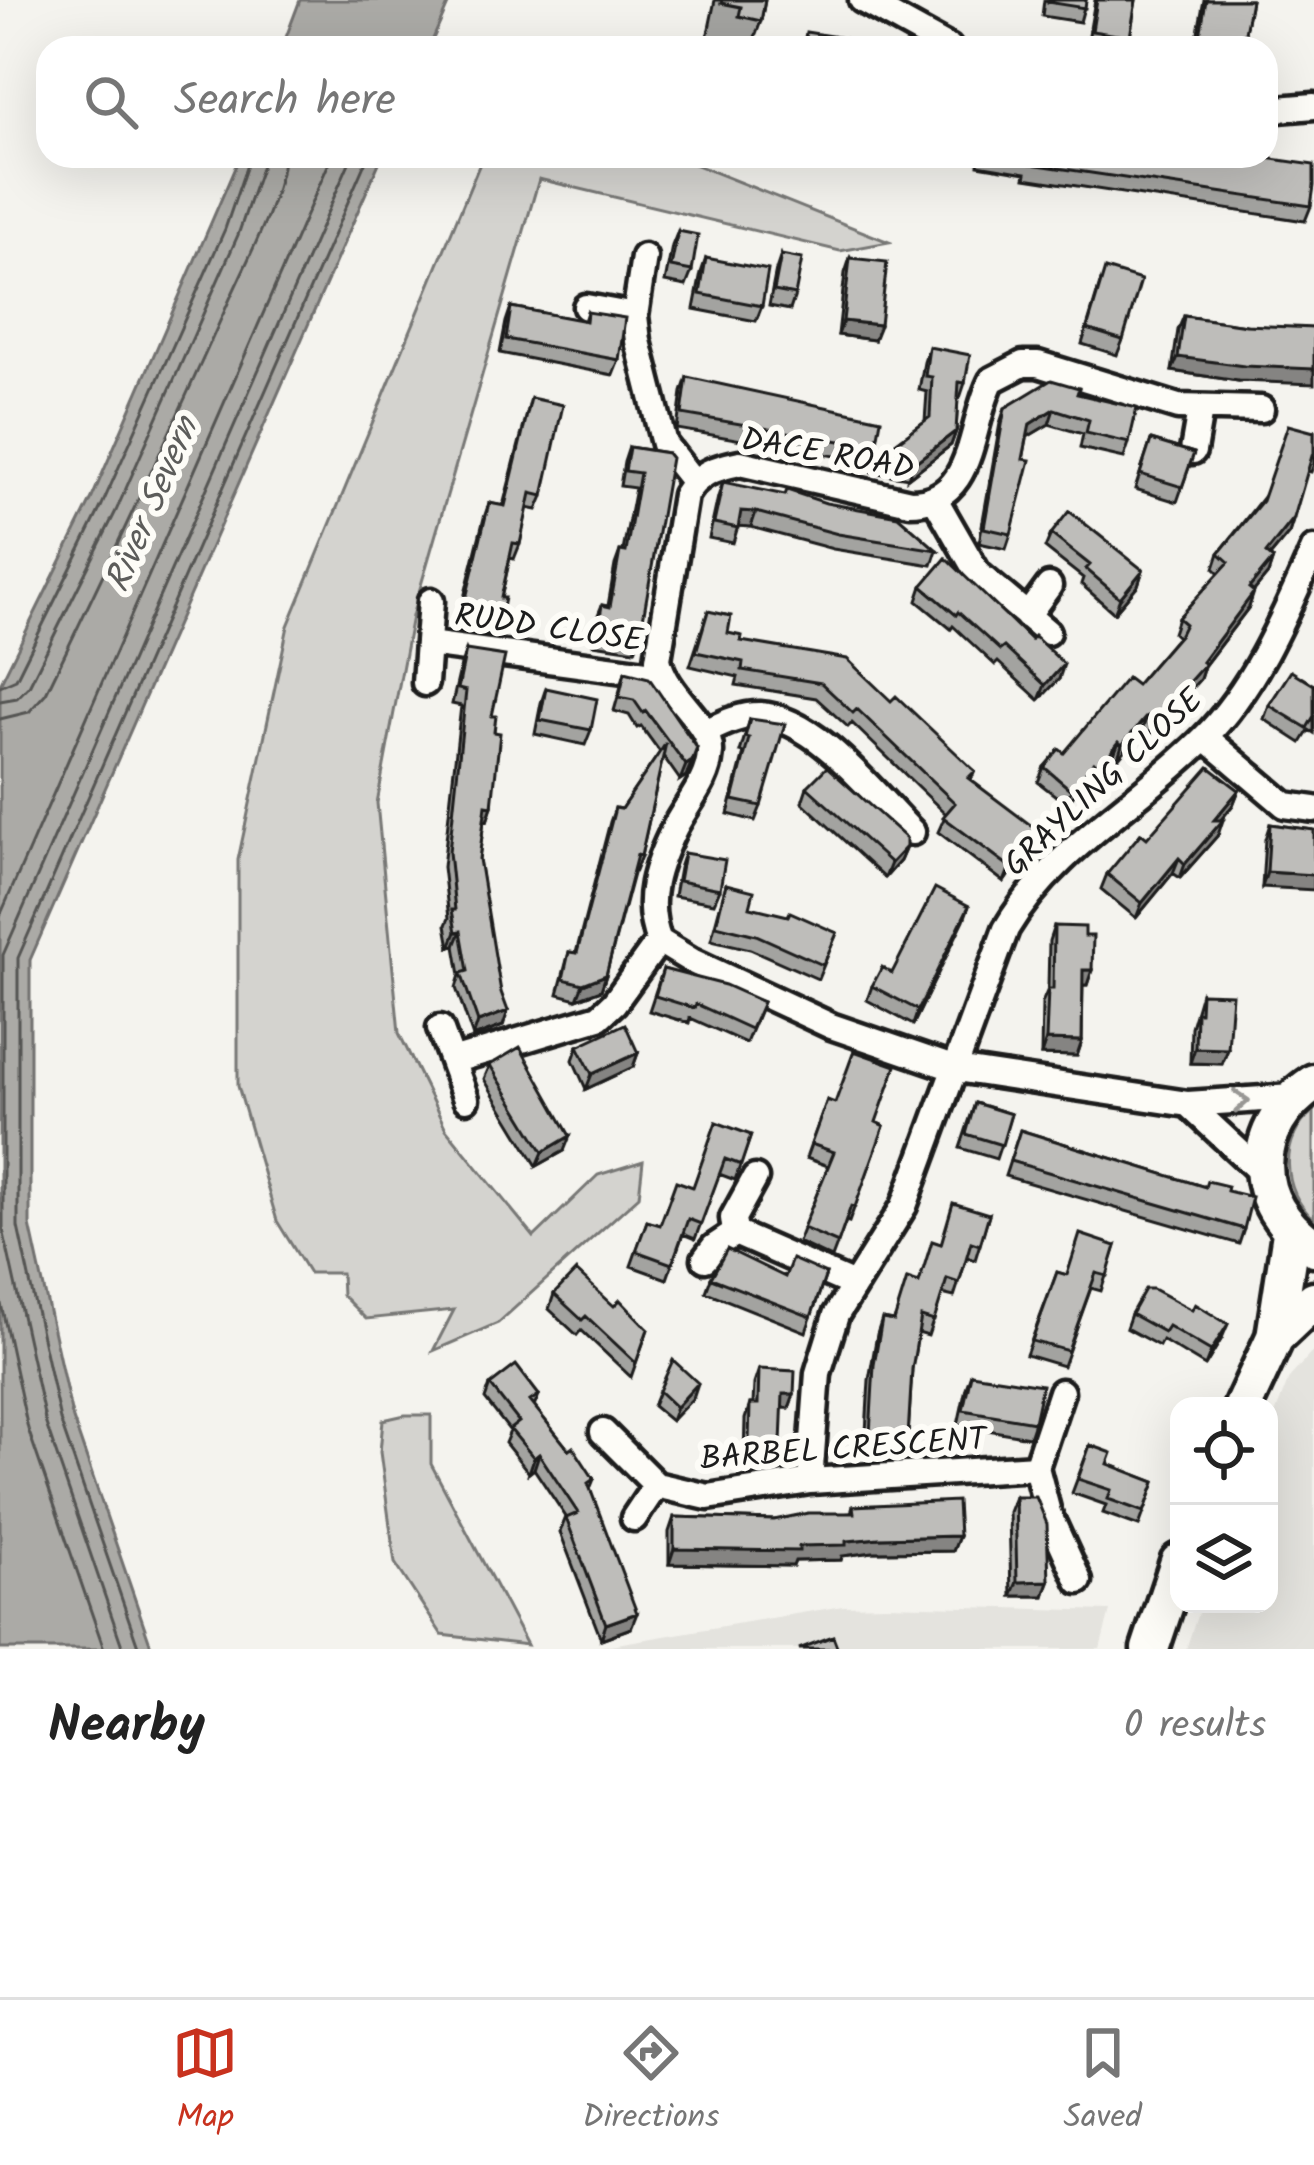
<!DOCTYPE html>
<html lang="en">
<head>
<meta charset="utf-8">
<style>
  :root { --surface:#fff; --page:#f6f6f6; --text:#222; --muted:#767676; --line:#e0e0e0; --accent:#c8321e }
  body { margin:0; font-family:Kalam,sans-serif; background:var(--page); color:var(--text) }
  .controls { position:absolute; right:36px; bottom:36px; display:grid; overflow:hidden; border-radius:24px; box-shadow:0 12px 48px #0002 }
  .controls button { width:108px; height:108px; display:grid; place-items:center; padding:0; border:0; border-bottom:3px solid var(--line); background:var(--surface); color:var(--text); font:60px sans-serif }
  .list { margin:0; padding:0; list-style:none }
  h2 { display:flex; justify-content:space-between; align-items:center; height:156px; margin:0; padding:0 48px; font-size:51px }
  h2 small { font-size:39px; font-weight:400; color:var(--muted) }
  .icon { flex:none; width:66px; height:66px; fill:none; stroke:currentColor; stroke-width:2; stroke-linecap:round; stroke-linejoin:round }
  .map { position:relative; flex:none; width:1314px; height:1649px; overflow:hidden }
  .search { position:absolute; background:var(--surface); box-shadow:0 12px 48px #0002; left:36px; right:36px; top:36px; height:132px; display:flex; align-items:center; gap:30px; box-sizing:border-box; padding:0 42px; border-radius:36px; color:var(--muted); font-size:45px }
  .sheet { height:348px; background:var(--surface) }
  nav { display:flex; justify-content:space-around; align-items:center; box-sizing:border-box; height:168px; border-top:3px solid var(--line); background:var(--surface); font-size:33px; color:var(--muted) }
  nav a { display:grid; justify-items:center; gap:6px }
  nav .on { color:var(--accent) }
  .map>svg:first-child { display:block }
</style>
</head>
<body>
<div class="map">
<svg width="1314" height="1649" viewBox="0 0 1314 1649">
  <rect width="100%" height="100%" fill="#f4f3ee"/>
  <filter id="ink" filterUnits="userSpaceOnUse"><feTurbulence type="fractalNoise" baseFrequency=".00833" numOctaves="2"/><feDisplacementMap in="SourceGraphic" scale="24" xChannelSelector="R" yChannelSelector="G"/><feConvolveMatrix kernelMatrix="1 2 1 2 8 2 1 2 1" color-interpolation-filters="sRGB"/></filter>
  <g filter="url(#ink)">
    <!-- built -->
    <path fill="#e4e3de" d="M1314,1350v299h-128l15,-45h68v-174l20,-52z
      M887,1605l223,6 -10,38h-513l256,-43z"/>
    <!-- green -->
    <path fill="#d4d3cf" stroke="#787876" stroke-width="3" d="M483,156h191l215,86 -49,9 -301,-72 -127,437 -35,187 22,230 47,96 88,108 64,-62 45,-14 -4,35 -141,127 -65,28 21,-41 -88,9 -24,-24 -1,-22h-32l-32,-52 -39,-135v-226l50,-234z
      M1314,1110v110c-33,-31 -35,-80 0,-110z
      M405,1415h26v49l96,181 -85,-10 -47,-72 -15,-111 3,-32z"/>
    <!-- water -->
    <path fill="#abaaa6" stroke="#72716f" stroke-width="3" d="M300,0h150l-21,48h-147z
      M240,156h142l-352,804v265l42,191 80,233h-152v-965l91,-184z"/>
    <g fill="none" stroke-linecap="round" stroke-linejoin="round">
      <!-- shore -->
      <path stroke="#555553" stroke-width="3" d="M0,686l16,-7 86,-174 123,-276 25,-73
        M0,701l17,-3 12,-12 87,-175 122,-276 27,-79
        M0,719l29,-7 17,-19c62,-127 121,-254 179,-383 17,-40 57,-113 58,-154
        M0,916l332,-760
        M0,1299l28,130 76,220
        M123,1649l-77,-225 -43,-195v-274l349,-799
        M139,1649l-79,-229 -42,-193v-269l350,-802"/>
      <!-- minor casing -->
      <g stroke="#1c1c1c" stroke-width="33">
        <path id="minor" d="M862,0l87,48
          M1266,110l48,-4
          M644,257l-9,59 3,25 26,103 29,37
          M586,307l49,9
          M1261,409l-83,-2 -140,-43h-15l-31,16c-23,44 -16,122 -82,122l-170,-39c-25,5 -42,10 -55,32l-27,164c8,39 54,63 52,94 -2,29 -22,49 -35,74 -19,38 -32,74 -16,114l33,20 139,65 125,43 232,35 105,-7
          M1193,451l7,-41
          M935,499l43,75 69,58
          M1027,616l22,-30
          M428,644l233,31
          M425,683l6,-82
          M707,731c17,-8 33,-16 53,-16 56,3 114,79 152,117
          M1205,737l80,68 29,4
          M440,1028l26,71
          M452,1061l147,-44 15,-14 45,-62
          M1188,1104l76,71
          M755,1178l-22,40 2,15 119,52
          M705,1259l9,-12 21,-14
          M603,1432l53,53 52,12 102,-16 226,-14 25,-75
          M1036,1467l12,46 31,68
          M810,1481l8,-108 18,-58 68,-109 102,-277c47,-80 133,-126 197,-190 52,-52 82,-124 111,-190
          M634,1518l22,-33"/>
      </g>
      <!-- primary casing -->
      <g stroke="#1c1c1c" stroke-width="45">
        <path id="primary" d="M1314,1083c-66,43 -67,122 0,164
          M1275,1337l39,-37
          M1243,1406l32,-69 16,-104
          M1150,1649l29,-87"/>
      </g>
      <!-- minor -->
      <use href="#minor" stroke="#fdfcf7" stroke-width="24"/>
      <!-- primary -->
      <use href="#primary" stroke="#fdfcf7" stroke-width="36"/>
    </g>
    <!-- wall -->
    <path fill="#a3a3a0" stroke="#1c1c1c" stroke-width="3" d="M715,0h50l-4,21 -10,27h-25l-20,-5z
      M1044,0h42l-6,22 -38,-6z
      M1095,0h41l-6,37 -4,11 -39,-2z
      M1204,0h47l-9,48h-47z
      M979,156h273l59,50 -6,15 -280,-43 1,-5 -48,-8z
      M678,231l14,40 -6,15 -21,-4 7,-36z
      M781,255l14,40 -5,15 -21,-4 7,-36z
      M706,258l56,48 -6,15 -62,-12 7,-36z
      M850,258l24,82 -36,-5 7,-62z
      M1100,284l23,56 -6,15 -35,-11z
      M511,307l73,14 3,-9 32,48 -6,15 -113,-22 6,-31z
      M1184,316l62,9 -8,56 -66,-10 6,-41z
      M929,347l36,36 -5,15 -2,-1 -2,34 -5,14 -43,33 -36,-6 5,-15 48,-36 2,-29 -8,-2 5,-28z
      M687,377l189,70 -6,15 -193,-33 5,-37z
      M1077,394l52,49 -5,15 -44,-10 3,-14 -34,-10 -22,13 -16,97 -5,15 -27,-6 21,-120 5,-15z
      M531,398l12,98 -6,14 -10,-2 -7,36 -6,15 -4,-1 -9,40 -1,24 -5,14 -39,-6 28,-112 5,-15 14,3z
      M1314,432v32l-3,8 -4,-1 -18,62 -19,23 3,3 -5,15 -15,18 -4,15 -45,59 -4,13 -51,57 -7,-6 -25,30 -4,-3 -20,24 -5,-4 -22,27 -28,-22 6,-15 20,-14 72,-68 41,-48 -4,-4 5,-15 41,-45 -5,-5 5,-15z
      M1151,440l43,13 -17,49 -42,-13z
      M629,447l38,6 -27,183 -5,14 -42,-6 3,-24 6,-15 6,1 7,-41 5,-14h3l12,-63 -15,-2 4,-24z
      M723,482l214,68 -5,15 -99,-16 -82,-22 -13,-1 -5,17 -24,-5 9,-41z
      M1051,534l92,36 -5,15 -24,28 -33,-29 2,-6 -38,-30z
      M922,586l137,93 -20,21 -41,-38 -3,3 -42,-39 -2,3 -34,-28z
      M708,611l20,22 13,8 150,60 84,70 -4,9 59,64 -26,38 -66,-50 8,-18 -94,-91 -4,4 -32,-29 -80,-13 2,-8 -48,-11z
      M466,650l26,66 2,16 -2,74 -5,15 -3,-1 -5,39 24,167 -30,11 -17,-49 4,-13 -5,-29 -5,1 -4,-22 3,-7 -6,-51 18,-161 -9,-2 9,-39z
      M625,672l72,76 -11,28 -6,4 -17,-24 -22,100 -6,15 -1,-1 -28,105 -5,15 -24,9 -19,-5 11,-42 7,1 34,-131 5,-14 6,1 39,-57 -19,-26 -4,2 -8,-13 -15,-4z
      M1314,685v48l-5,-3 -8,13 -37,-24 5,-14z
      M546,688l45,42 -6,15 -50,-11 6,-31z
      M750,719l11,87 -6,15 -27,-7 16,-61 -4,-1z
      M807,787l99,60 -6,14 -15,17 -83,-76z
      M1239,790l-6,15 -12,15 -3,15 -38,43 -7,-5 -37,45 -35,-29 6,-15 40,-36z
      M1270,824l44,6 -52,57 3,-48z
      M684,853l36,36 -6,14 -40,-7 5,-28z
      M726,884l24,23 87,26 -19,46 -68,-30 -39,-9z
      M969,906l-56,119 -46,-25 5,-14 20,-13z
      M1054,926l31,10 7,34 -5,15h-4l-1,56 -5,15 -36,-1 1,-52 6,-14 1,-48z
      M663,969l100,33 -17,41 -56,-25 -1,5 -40,-12z
      M1201,993l27,56 -6,15 -32,-1 1,-36z
      M578,1046l60,7 -5,14 -47,22 -13,-29z
      M490,1065l74,86 -27,15 -53,-87z
      M827,1100l57,26 -35,96 -3,-1 -14,37 -34,-16 30,-76 -22,-8z
      M975,1103l36,11 -15,45 -36,-11z
      M1020,1130l185,57 22,4 17,38 -5,15 -234,-68z
      M751,1135l-16,45 -16,-6 -24,65 -12,-5 -16,45 -36,-13 16,-45 13,4 33,-38z
      M989,1214l-14,46 -8,-3 -13,40 -12,-3 -14,42 -10,-3 -6,36 -4,68 -5,14 -38,-1 4,-70 8,-46 5,-15 11,2 26,-38 21,-40z
      M1116,1246l-15,45 -10,-3 -28,78 -37,-11 31,-83 10,3z
      M826,1274l-20,58 -100,-40 5,-14z
      M554,1294l60,12 34,23 -17,48 -50,-47 -4,5 -28,-26z
      M1192,1310l30,28 -17,28 -43,-26 -3,6 -33,-18 5,-14z
      M759,1369l35,25 -5,14h-7l-6,50 -32,-1 1,-38 5,-15h3l1,-20z
      M971,1374l63,48 -5,15 -71,-12 8,-37z
      M490,1385l49,10 -5,12 35,43 25,29 -4,10 41,139 -30,11 -41,-107 6,-15 -32,-48 -5,4 -24,-30 5,-12 -25,-32z
      M659,1391l34,7 -22,23 -18,-15z
      M1090,1445l18,19 47,18 -16,44 -36,-13 3,-8 -34,-12z
      M1015,1497l34,84 -5,15h-33l-2,-84z
      M853,1506l106,30 -6,15 -80,1 -31,4 -1,4 -46,1 -2,5 -124,-2v-32l5,-15 100,3 77,-7z"/>
    <!-- shaded-wall -->
    <path fill="#858482" stroke="#1c1c1c" stroke-width="3" d="M843,321l37,4 -6,15 -36,-5z
      M1178,357l136,12v15l-76,-3 -66,-10z
      M1054,409l-5,15 -25,15 6,-15z
      M956,431l-5,14 -43,33 5,-14z
      M741,511l15,1 -5,15 -15,-1z
      M1294,518l-5,15 -29,35 6,-15z
      M1273,559l-5,15 -24,29 5,-15z
      M1143,570l-5,15 -24,28 6,-15z
      M1254,592l-5,15 -45,59 -4,13 -51,57 5,-15z
      M1064,664l-5,15 -20,21 6,-15z
      M1147,716l-5,14 -25,30 5,-15z
      M1119,742l-6,15 -20,24 6,-14z
      M692,761l-6,15 -6,4 6,-15z
      M1094,762l-6,15 -22,27 5,-14z
      M1239,790l-6,15 -24,29 5,-14z
      M486,805l6,1 -5,15 -7,-1z
      M1223,820l-5,15 -38,43 5,-14z
      M1036,829l-6,15 -26,38 6,-15z
      M906,847l-6,14 -15,17 6,-15z
      M1179,858l-6,15 -37,45 6,-15z
      M1267,872l47,3v15l-52,-3z
      M969,906l-5,14 -51,105 5,-15z
      M461,931l-6,15 -5,1 6,-15z
      M1083,970h9l-5,15h-9z
      M606,975l-5,15 -24,9 6,-15z
      M508,1011l-5,15 -30,11 5,-15z
      M1046,1040l36,1 -5,15 -36,-1z
      M1195,1048l33,1 -6,15 -32,-1z
      M638,1053l-5,14 -47,22 6,-15z
      M570,1136l-6,15 -27,15 6,-14z
      M1228,1324l-6,14 -17,28 6,-15z
      M698,1383l-5,15 -22,23 5,-14z
      M783,1394h11l-5,14h-12z
      M870,1435l38,2 -5,14 -38,-1z
      M749,1442l32,1 -5,15 -32,-1z
      M539,1454l-5,15 -5,4 5,-15z
      M959,1536l-6,15 -80,1 -31,4 -1,4 -46,1 -2,5 -124,-2 5,-15 125,-3 80,-8z
      M1049,1581l-5,15h-33l6,-14z
      M637,1613l-6,15 -30,11 5,-15z"/>
    <!-- building -->
    <path fill="#bebdba" stroke="#1c1c1c" stroke-width="3" d="M722,0h43l-4,21 -22,-5 2,-9 -20,-4z
      M1047,0h39l-1,8 -38,-6z
      M1097,0h39l-6,37 -38,-6z
      M1206,0h45l-9,48h-44z
      M806,32l38,6 -1,10h-40z
      M1016,156h236l62,9v21l-3,20 -280,-42 1,-5z
      M678,231l20,4 -6,36 -21,-4z
      M781,255l21,4 -7,36 -21,-4z
      M706,258l62,12 -6,36 -62,-12z
      M850,258l37,4 -7,63 -37,-4z
      M1105,269l36,11 -18,60 -36,-11z
      M511,307l75,14 1,-9 38,6 -6,42 -113,-21z
      M1184,316l62,9 68,3v41l-70,-3 -66,-9z
      M929,347l41,8 -5,28 -6,-1 -3,49 -43,33 -36,-7 53,-40 2,-40 -7,-1z
      M687,377l194,42 -5,28 -194,-33z
      M1051,380l28,8 -2,6 60,14 -8,35 -43,-10 3,-13 -35,-11 -24,15 -7,35 7,1 -19,74 -27,-6 21,-120z
      M531,398l32,7 -20,91 -12,-3 -11,51 -7,-1 -12,55h4l-5,24 -38,-7 27,-112 16,3z
      M1288,425l26,7v25l-2,-1 -18,62 -28,35 7,6 -24,29 5,4 -52,70 3,2 -51,57 -7,-5 -25,29 -3,-3 -20,25 -5,-5 -23,28 -27,-23 15,-18 5,4 63,-75 9,7 44,-51 5,-10 -7,-6 51,-56 -10,-9 43,-52z
      M1151,440l43,13 -12,34 -42,-13z
      M629,447l38,6 4,5 -31,178 -42,-7 4,-24 8,2 10,-56 6,1 14,-79 -15,-2z
      M723,482l62,13 2,-5 39,13 72,13 39,34 -99,-16 -82,-22 -15,-1 -3,17 -24,-5z
      M1069,511l74,59 -23,28 -34,-29 4,-4 -39,-31z
      M946,558l85,82 3,-4 30,28 -19,21 -41,-38 -4,3 -42,-38 -2,3 -34,-29z
      M708,611l23,5 -3,17 14,3 -1,5 106,18 44,42 5,-5 79,75 -7,7 68,51 -26,38 -67,-50 12,-14 -98,-94 -4,4 -32,-30 -79,-13 1,-8 -47,-10z
      M466,650l39,6 -13,60h4l-2,16 6,1 -8,73 -6,-1 -7,54 22,133 7,19 -30,11 -17,-49 7,-2 -7,-40 -5,1 -4,-22h3l-6,-58 17,-161 -8,-2z
      M1291,671l23,14v31l-7,12 -38,-23z
      M625,672l24,6 48,70 -5,13 -6,4 -40,-54 -3,2 -9,-13 -15,-3z
      M546,688l51,11 -6,31 -51,-10z
      M750,719l35,5 -24,82 -28,-6 16,-62 -4,-1z
      M666,743l-25,113 -4,-1 -31,120 -23,9 -20,-5 6,-27 8,1 38,-145 6,1z
      M827,767l79,71v9l-15,16 -84,-76z
      M1209,767l30,23 -25,30h9l-38,44 -6,-6 -37,45 -35,-29 34,-41 6,5z
      M1270,824l44,6v45l-47,-3z
      M684,853l41,7 -5,29 -41,-8z
      M726,884l28,7 -4,16 38,9 2,-4 47,21 -14,32 -67,-30 -40,-10z
      M935,888l34,18 -51,104 -46,-24 10,-19 10,6z
      M1054,926l31,1v9h8l-1,34h-9l-1,71 -36,-1 2,-51h5z
      M663,969l62,16 38,17 -12,27 -55,-25 -2,4 -39,-12z
      M1201,993l31,1 -4,55 -33,-1 1,-36h4z
      M625,1024l13,29 -46,21 -14,-28z
      M520,1047l50,89 -27,16 -53,-87z
      M854,1051l42,15 -20,56 8,4 -29,81 -4,-1 -13,37 -35,-15 31,-76 -23,-8 16,-44 8,3z
      M975,1103l36,11 -9,31 -36,-11z
      M716,1122l35,13 -10,30 -16,-6 -24,65 -13,-5 -16,45 -36,-13 11,-30 13,4 16,-44 17,6z
      M1020,1130l185,57 2,-6 21,5 -1,5 25,6 -8,32 -234,-68z
      M953,1203l36,11 -9,31 -9,-3 -12,41 -12,-4 -13,42 -13,-4 -9,52 -4,68 -38,-2 4,-70 8,-46 12,2 13,-42 12,4 13,-42 9,3z
      M1080,1234l36,12 -9,30 -11,-3 -28,78 -36,-10 25,-69 10,3z
      M727,1249l58,28 7,-18 34,15 -15,43 -100,-39z
      M576,1271l38,35 6,-6 28,29 -12,34 -50,-47 -4,4 -28,-26z
      M1145,1289h8l39,21 3,-6 33,20 -17,27 -43,-25 -4,6 -33,-18z
      M673,1360l25,23 -22,24 -17,-16z
      M516,1365l23,30 -9,6 39,49 4,-3 21,32 -6,4 49,130 -31,11 -40,-106 12,-5 -39,-59 -5,4 -24,-29 9,-7 -29,-37z
      M759,1369l36,2 -1,23h-11l-2,49 -32,-1 1,-38h8z
      M971,1374l71,11 -8,37 -71,-12z
      M1090,1445l22,8 -4,11 47,18 -11,30 -36,-13 3,-9 -33,-11z
      M1015,1497h21l11,27 2,57 -32,1z
      M957,1501l2,35 -80,2 -33,3v4l-47,1v5l-125,-2v-32l100,3 34,-7h46l-1,-7z
      M833,1636l5,13h-39z"/>
    <!-- one-way arrows -->
    <defs><path id="oneway-chevron" d="M-2-3.5L2.5 0L-2 3.5" fill="none" stroke-width="1.6" stroke-linecap="round" stroke-linejoin="round" transform="scale(3)"/></defs>
    <use stroke="#989794" href="#oneway-chevron" transform="translate(1241 1101) rotate(-4)"/>
  </g>
  <g text-anchor="middle" stroke-width="12" stroke-linejoin="round" paint-order="stroke">
    <!-- street labels -->
    <g font-size="33" fill="#1c1c1c" stroke="#fdfcf7">
      <text transform="translate(828 452) rotate(10)" y="12">DACE ROAD</text>
      <text transform="translate(549 626) rotate(8)" y="12">RUDD CLOSE</text>
      <text transform="translate(1102 781) rotate(-43)" y="12">GRAYLING CLOSE</text>
      <text transform="translate(843 1447) rotate(-4)" y="12">BARBEL CRESCENT</text>
    </g>
    <!-- water labels -->
    <g font-size="36" font-style="italic" fill="#5c5c5a" stroke="#fdfcf7">
      <text transform="translate(150 504) rotate(-67)" y="13">River Severn</text>
    </g>
  </g>
</svg>
<div class="controls">
<button><svg class="icon" aria-label="locate" viewBox="0 0 24 24"><circle cx="12" cy="12" r="6"/><path d="M12 2v4M12 18v4M2 12h4M18 12h4"/></svg></button>
<button><svg class="icon" aria-label="layers" viewBox="0 0 24 24"><path d="M12 4l9 5-9 5-9-5zM3 14l9 5 9-5"/></svg></button>
</div>
<div class="search"><svg class="icon" aria-label="search" viewBox="0 0 24 24"><circle cx="10" cy="10" r="6"/><path d="M15 15l6 6"/></svg>Search here</div>
</div>
<section class="sheet">
<h2>Nearby<small>0 results</small></h2>
<ul class="list">
</ul>
</section>
<nav>
<a class="on"><svg class="icon" aria-label="map" viewBox="0 0 24 24"><path d="M3 6l6-2 6 2 6-2v14l-6 2-6-2-6 2zM9 4v14M15 6v14"/></svg>Map</a>
<a><svg class="icon" aria-label="directions" viewBox="0 0 24 24"><path d="M12 3l9 9-9 9-9-9zM9 14v-3h6M13 9l2 2-2 2"/></svg>Directions</a>
<a><svg class="icon" aria-label="saved" viewBox="0 0 24 24"><path d="M7 4h10v16l-5-4-5 4z"/></svg>Saved</a>
</nav>
</body>
</html>
